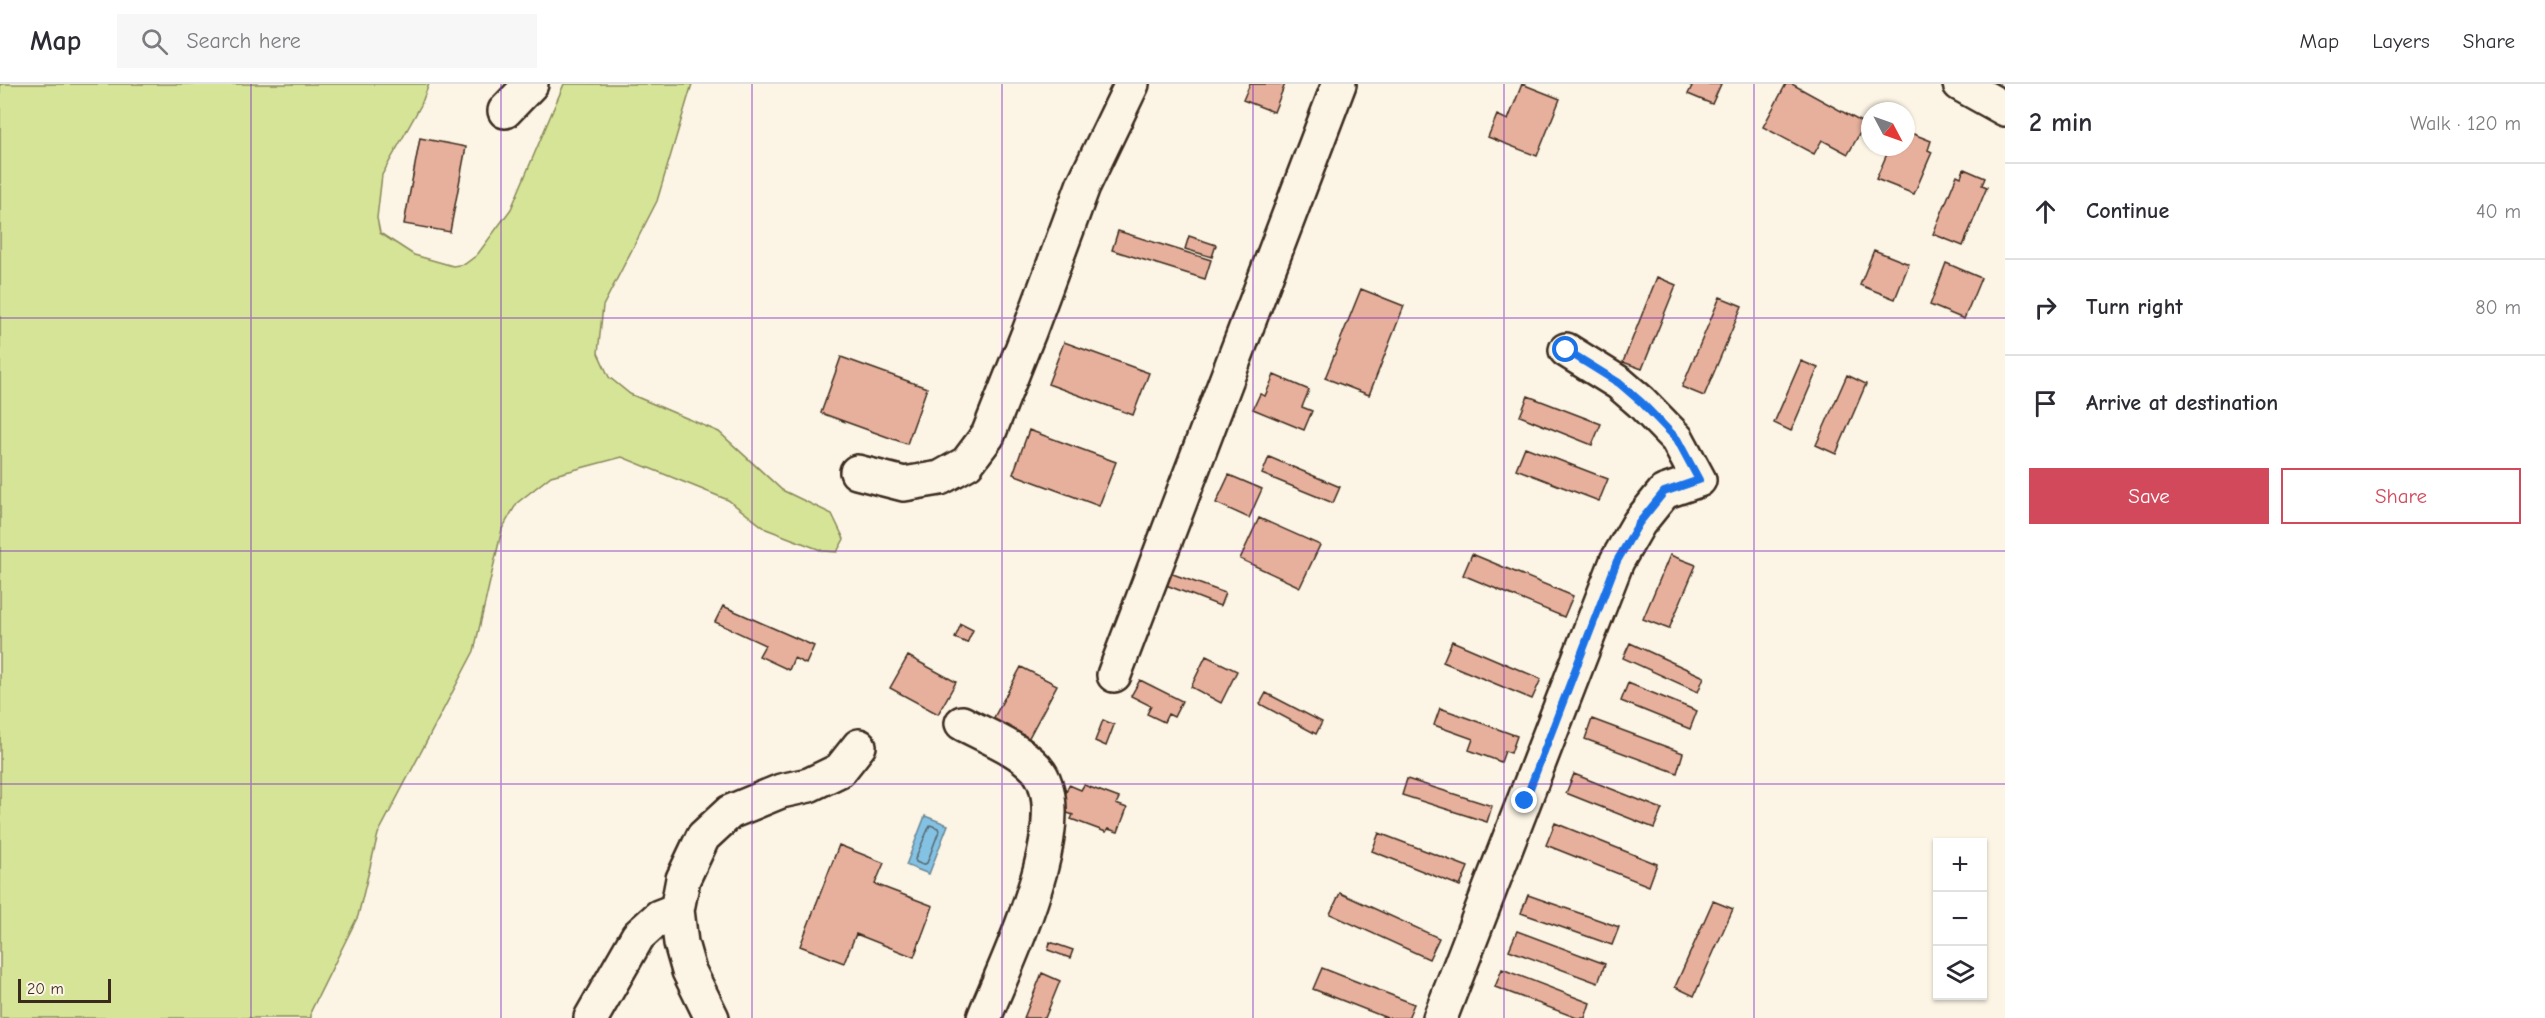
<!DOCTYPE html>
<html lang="en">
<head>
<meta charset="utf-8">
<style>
  :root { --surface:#fff; --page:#f7f7f7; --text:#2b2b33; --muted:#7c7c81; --line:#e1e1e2; --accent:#d1495b }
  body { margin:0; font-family:"Comic Neue",sans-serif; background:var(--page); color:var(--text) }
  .controls { position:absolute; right:18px; bottom:18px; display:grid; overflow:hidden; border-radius:0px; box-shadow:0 2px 4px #0004 }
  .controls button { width:54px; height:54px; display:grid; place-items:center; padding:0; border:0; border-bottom:2px solid var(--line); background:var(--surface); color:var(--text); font:30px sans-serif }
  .compass { position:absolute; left:1861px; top:18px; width:54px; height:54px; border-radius:50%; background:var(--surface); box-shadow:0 2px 4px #0004; rotate:131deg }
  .scale { position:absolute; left:18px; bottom:15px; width:93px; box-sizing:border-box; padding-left:6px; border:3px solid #3b2a1e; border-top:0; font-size:16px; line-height:21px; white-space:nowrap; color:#3b2a1e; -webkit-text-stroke:4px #fcf5e5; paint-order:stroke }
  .stop { position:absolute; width:18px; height:18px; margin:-14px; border:4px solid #1a73e8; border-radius:50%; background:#fff }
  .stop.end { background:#1a73e8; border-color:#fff; box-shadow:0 2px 6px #0008 }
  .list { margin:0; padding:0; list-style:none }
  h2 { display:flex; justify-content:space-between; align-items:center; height:78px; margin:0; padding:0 24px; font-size:26px }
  h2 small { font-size:20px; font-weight:400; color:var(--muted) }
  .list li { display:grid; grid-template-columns:39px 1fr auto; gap:18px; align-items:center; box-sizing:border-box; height:96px; padding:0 24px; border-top:2px solid var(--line) }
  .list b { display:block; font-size:22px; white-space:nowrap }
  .list em { font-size:20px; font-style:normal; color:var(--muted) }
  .actions { display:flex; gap:12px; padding:18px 24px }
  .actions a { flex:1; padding:14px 0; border:2px solid var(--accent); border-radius:0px; text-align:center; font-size:21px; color:var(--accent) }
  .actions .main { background:var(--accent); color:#fff }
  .icon { flex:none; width:33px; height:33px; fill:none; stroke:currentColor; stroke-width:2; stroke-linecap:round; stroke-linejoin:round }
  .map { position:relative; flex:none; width:2005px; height:934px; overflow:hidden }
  header { display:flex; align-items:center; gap:36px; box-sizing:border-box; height:84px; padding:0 30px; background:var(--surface); border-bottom:2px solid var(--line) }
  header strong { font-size:28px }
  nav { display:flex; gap:33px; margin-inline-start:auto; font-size:21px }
  .search { width:420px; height:54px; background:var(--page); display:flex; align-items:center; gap:15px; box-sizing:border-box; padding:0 21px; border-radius:0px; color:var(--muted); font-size:22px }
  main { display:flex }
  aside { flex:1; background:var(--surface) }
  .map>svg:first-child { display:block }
</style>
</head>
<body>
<header>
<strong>Map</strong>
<div class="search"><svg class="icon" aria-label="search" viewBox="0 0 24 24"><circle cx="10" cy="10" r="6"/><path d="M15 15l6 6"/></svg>Search here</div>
<nav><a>Map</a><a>Layers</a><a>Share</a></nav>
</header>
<main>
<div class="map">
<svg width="2005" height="934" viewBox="0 0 2005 934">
  <rect width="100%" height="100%" fill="#fcf5e5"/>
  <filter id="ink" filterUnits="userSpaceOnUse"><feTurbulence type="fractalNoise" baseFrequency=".0167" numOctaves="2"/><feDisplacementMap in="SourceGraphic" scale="12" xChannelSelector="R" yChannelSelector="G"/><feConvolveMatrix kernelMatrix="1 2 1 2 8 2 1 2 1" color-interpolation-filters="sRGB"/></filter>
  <g filter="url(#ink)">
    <!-- green -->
    <path fill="#d5e497" stroke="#88875a" stroke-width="1.5" d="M0,0h429l-8,21 -39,70 -5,43 3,15 34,22 39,11 12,-2 12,-9 34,-46 53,-125h128l-35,117 -54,105 -5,47 11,24 21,17 89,38 63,58 50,24 12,25 -7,13 -14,-1 -57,-22 -38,-29 -106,-43 -71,19 -34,27 -15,26 -28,122 -96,183 -20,82 -47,95v7h-311z"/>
    <!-- water -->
    <path fill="#84c2e4" stroke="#678595" stroke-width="1.5" d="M925,732l23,9 -19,49 -23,-9z"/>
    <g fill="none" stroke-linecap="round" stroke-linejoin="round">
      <!-- shore -->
      <path stroke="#58676d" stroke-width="1.5" d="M930,741l8,3 1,3 -12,32 -4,2 -7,-3 -1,-3z"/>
    </g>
    <!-- building -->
    <path fill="#e7b09c" stroke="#3b2a1e" stroke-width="1.5" d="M1250,0h35l-11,28 -31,-12z
      M1522,0l38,15 -23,57 -49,-19 9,-22 11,5z
      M1688,0h33l-9,20 -24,-10 4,-8z
      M1786,0h6l73,40 -17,30 -26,-14 -8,14 -51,-27z
      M1906,47l25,10 -3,9 4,2 -18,42 -38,-15 14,-32h16z
      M420,54l46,9 -16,85 -46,-8z
      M1964,85l21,9 -3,7 5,2 -24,59 -30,-12 24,-59 4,2z
      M1118,147l93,29 -6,19 -93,-29z
      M1189,152l27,9 -4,12 -27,-8z
      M1874,166l35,14 -14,35 -35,-14z
      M1946,179l35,15 -17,41 -34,-14z
      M1657,193l19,8 -34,84 -19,-7z
      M1361,205l43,17 -35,89 -44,-17z
      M1720,213l22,9 -38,90 -22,-9z
      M1064,258l85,31 -16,42 -85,-31z
      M841,273l86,31 -20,56 -86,-31z
      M1801,277l17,7 -27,63 -17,-8z
      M1274,291l35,15 -7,17 10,4 -8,19 -51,-21 7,-15 5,2z
      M1847,291l19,9 -30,70 -20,-9z
      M1528,312l73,28 -9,21 -72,-29z
      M1029,346l87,32 -17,44 -86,-32z
      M1525,363l83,32 -9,22 -83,-32z
      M1269,373l71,30 -7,16 -71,-29z
      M1229,391l33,14 -13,29 -33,-15z
      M1259,434l61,27 -20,42 -60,-28z
      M1472,470l101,42 -9,21 -101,-42z
      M1670,471l26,10 -27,64 -26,-10z
      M1170,489l55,20 -5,13 -54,-21z
      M723,522l91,40 -8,18 -12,-6 -5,12 -30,-14 6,-11 -50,-23z
      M961,540l12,6 -6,13 -12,-5z
      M1452,557l89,38 -9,20 -89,-37z
      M1630,559l74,34 -6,15 -75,-34z
      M908,572l48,26 -18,32 -48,-26z
      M1206,572l31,15 -16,32 -30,-16z
      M1021,583l36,18 -31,58 -36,-18z
      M1140,596l42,21 -8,16 -6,-3 -4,8 -17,-8 4,-8 -20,-10z
      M1628,599l69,28 -7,18 -69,-28z
      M1266,609l56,29 -6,12 -56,-30z
      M1440,624l77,28 -6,17 -6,-2 -4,11 -32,-12 4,-11 -39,-14z
      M1592,635l91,34 -6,20 -92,-34z
      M1103,636l11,5 -8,21 -11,-5z
      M1574,690l88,35 -8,19 -88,-35z
      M1407,695l85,27 -5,16 -85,-27z
      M1069,701l12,5 3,-5 35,13 -3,6 11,4 -9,24 -10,-3 -2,3 -35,-13 2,-4 -14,-5z
      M1555,739l102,41 -8,22 -103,-41z
      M1379,749l89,34 -8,19 -88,-35z
      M839,761l45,18 -9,21 58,22 -19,51 -58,-23 -12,29 -44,-17z
      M1340,809l99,45 -10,21 -99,-45z
      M1528,811l91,32 -7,18 -91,-32z
      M1713,817l20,8 -39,87 -19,-9z
      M1517,847l88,33 -7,19 -89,-33z
      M1050,858l23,8 -3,8 -22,-8z
      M1322,884l92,36 -6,14h-21l-74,-29z
      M1502,885l88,34 -5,15h-8l-82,-31z
      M1042,889l18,8 -15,37h-21z"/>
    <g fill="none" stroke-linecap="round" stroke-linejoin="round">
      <!-- minor casing -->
      <g stroke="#3b2a1e" stroke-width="38">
        <path id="minor" d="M1960,0l45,25
          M505,27l26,-27
          M857,388l47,12 36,-6 27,-15 21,-28 41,-103 54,-146 49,-102
          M1114,591l225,-591
          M962,639c24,13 56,25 74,45 43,48 -31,197 -52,250
          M591,934l47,-82 21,-19 18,-7
          M712,934l-23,-47 -8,-28 -4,-33 6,-31 20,-42 27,-25 51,-21 28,-6 31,-15 19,-24
          M1440,934l177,-457 22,-38 25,-31 35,-12 -22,-41 -36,-37 -22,-19 -53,-33"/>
      </g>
      <!-- minor -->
      <use href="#minor" stroke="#fcf5e5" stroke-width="33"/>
    </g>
  </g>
  <g fill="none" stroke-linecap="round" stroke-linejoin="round" filter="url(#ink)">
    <!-- route -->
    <path stroke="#1a73e8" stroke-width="8" d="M1525,717l92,-240 22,-38 25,-31 35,-12 -22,-41 -36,-37 -22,-19 -53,-33"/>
  </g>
  <!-- grid -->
  <path fill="none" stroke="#7b2cbf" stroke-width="1.5" stroke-opacity="0.55" d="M251,0v934M501,0v934M752,0v934M1002,0v934M1253,0v934M1504,0v934M1754,0v934M0,234h2005M0,467h2005M0,700h2005"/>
</svg>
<div class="controls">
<button>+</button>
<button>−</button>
<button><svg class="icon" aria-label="layers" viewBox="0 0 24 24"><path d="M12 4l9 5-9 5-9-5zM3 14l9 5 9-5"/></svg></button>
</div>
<svg class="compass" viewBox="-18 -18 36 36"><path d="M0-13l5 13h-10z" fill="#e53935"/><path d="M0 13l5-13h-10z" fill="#7c7c81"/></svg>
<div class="scale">20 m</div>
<div class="stop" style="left:1566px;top:266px"></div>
<div class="stop end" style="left:1525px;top:717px"></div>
</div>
<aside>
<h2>2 min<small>Walk · 120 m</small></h2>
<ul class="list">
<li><svg class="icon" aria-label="ahead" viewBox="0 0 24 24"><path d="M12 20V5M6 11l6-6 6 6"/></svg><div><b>Continue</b></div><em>40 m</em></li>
<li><svg class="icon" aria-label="right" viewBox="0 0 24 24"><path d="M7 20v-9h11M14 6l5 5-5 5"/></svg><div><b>Turn right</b></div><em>80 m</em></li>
<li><svg class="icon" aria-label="arrive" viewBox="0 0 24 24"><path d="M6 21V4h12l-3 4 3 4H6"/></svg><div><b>Arrive at destination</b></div></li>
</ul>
<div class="actions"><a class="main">Save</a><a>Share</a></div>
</aside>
</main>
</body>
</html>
